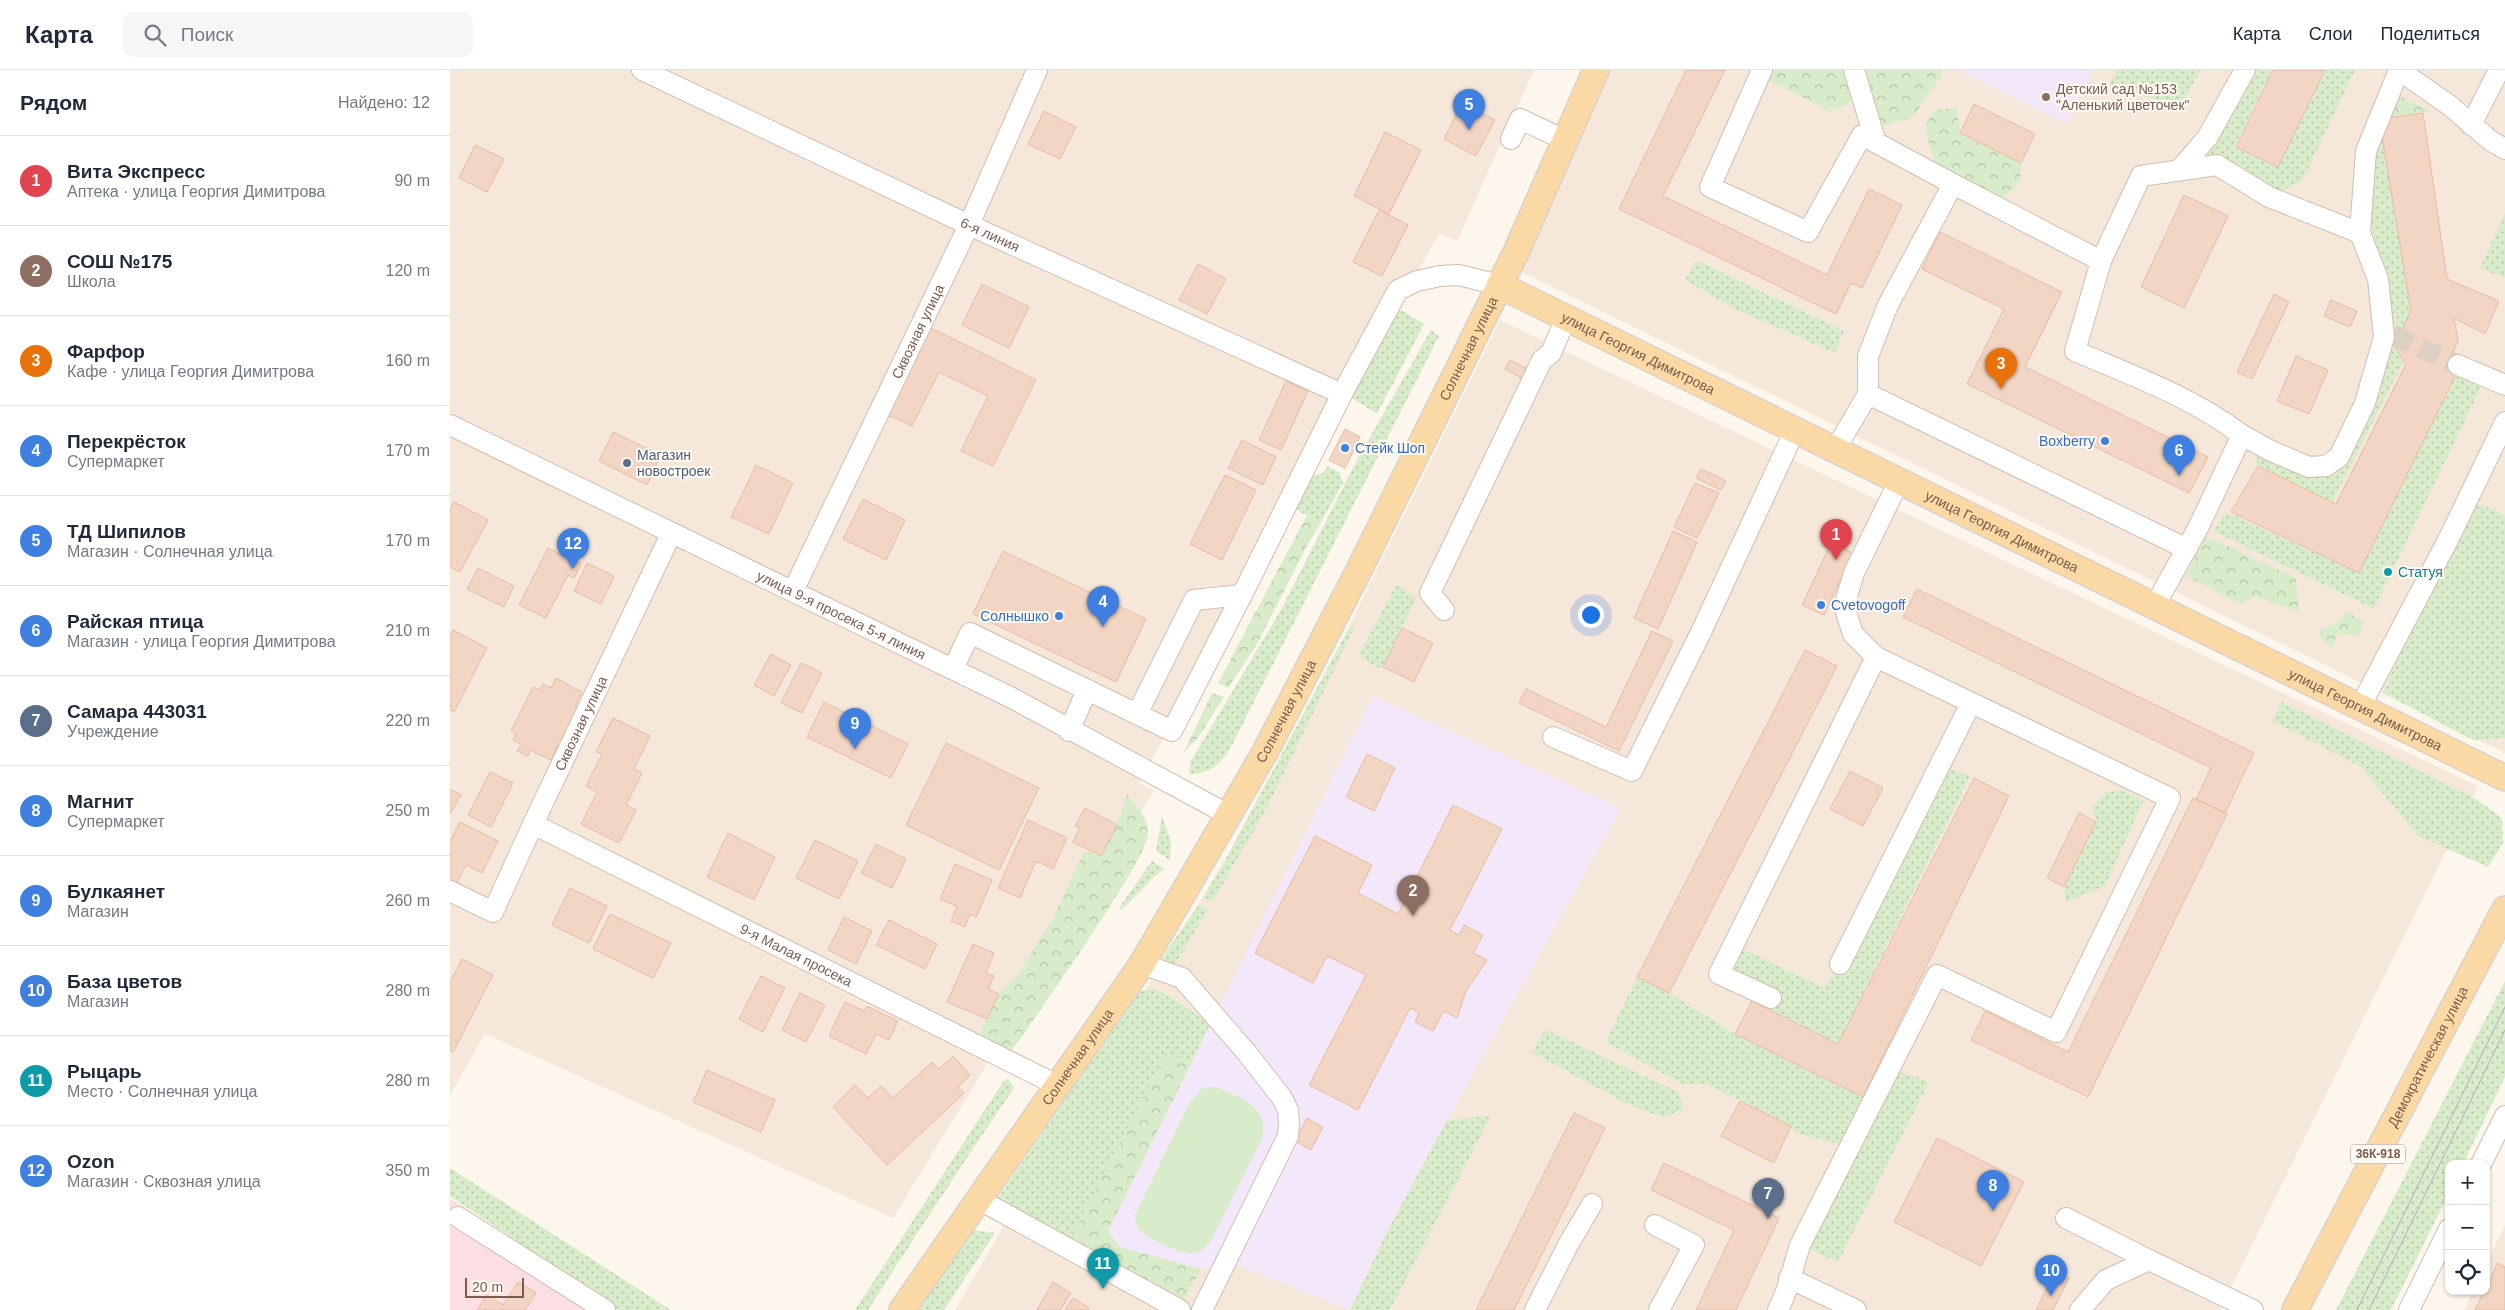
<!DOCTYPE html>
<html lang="ru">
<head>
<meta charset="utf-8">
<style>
  :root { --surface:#fff; --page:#f6f6f7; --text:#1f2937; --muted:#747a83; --line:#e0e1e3; --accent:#db2777 }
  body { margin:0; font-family:Helvetica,sans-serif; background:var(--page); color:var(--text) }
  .controls { position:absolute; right:15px; bottom:15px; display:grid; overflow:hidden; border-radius:10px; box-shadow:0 1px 4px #0004 }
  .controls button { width:45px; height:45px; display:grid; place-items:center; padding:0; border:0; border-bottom:1px solid var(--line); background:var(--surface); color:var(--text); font:25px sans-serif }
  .scale { position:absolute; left:15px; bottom:12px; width:59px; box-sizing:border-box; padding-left:5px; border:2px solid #7a5c4d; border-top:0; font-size:14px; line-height:18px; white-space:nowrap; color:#7a5c4d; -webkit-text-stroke:4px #fffaf3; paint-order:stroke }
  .you { position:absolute; left:1140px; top:544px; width:18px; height:18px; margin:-12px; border:4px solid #fff; border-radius:50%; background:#1a73e8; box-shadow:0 0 0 8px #1a73e833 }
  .badge { display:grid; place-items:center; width:32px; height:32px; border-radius:50%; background:var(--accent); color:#fff; font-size:16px; font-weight:700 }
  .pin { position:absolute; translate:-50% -41px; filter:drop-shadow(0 1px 2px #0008) }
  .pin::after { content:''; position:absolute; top:26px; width:18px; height:15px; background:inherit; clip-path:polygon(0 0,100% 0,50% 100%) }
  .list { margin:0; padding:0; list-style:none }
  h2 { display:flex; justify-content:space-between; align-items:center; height:65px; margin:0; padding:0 20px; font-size:21px }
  h2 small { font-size:16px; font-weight:400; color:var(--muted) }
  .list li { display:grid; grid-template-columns:32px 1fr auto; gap:15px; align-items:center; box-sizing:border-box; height:90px; padding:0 20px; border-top:1px solid var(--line) }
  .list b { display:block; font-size:19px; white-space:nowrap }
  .list p { margin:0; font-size:16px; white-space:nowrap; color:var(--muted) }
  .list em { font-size:16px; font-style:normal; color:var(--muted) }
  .icon { flex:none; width:28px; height:28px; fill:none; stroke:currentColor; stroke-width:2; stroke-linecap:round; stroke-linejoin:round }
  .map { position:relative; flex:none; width:2055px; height:1240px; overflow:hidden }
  header { display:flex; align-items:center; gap:30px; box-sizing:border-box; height:70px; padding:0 25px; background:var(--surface); border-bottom:1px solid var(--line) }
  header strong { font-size:24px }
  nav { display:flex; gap:28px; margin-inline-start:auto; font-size:18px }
  .search { width:350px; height:45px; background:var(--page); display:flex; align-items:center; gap:12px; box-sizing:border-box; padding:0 18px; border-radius:10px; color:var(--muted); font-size:19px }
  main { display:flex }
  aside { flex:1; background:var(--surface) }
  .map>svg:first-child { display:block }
</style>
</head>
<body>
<header>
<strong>Карта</strong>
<div class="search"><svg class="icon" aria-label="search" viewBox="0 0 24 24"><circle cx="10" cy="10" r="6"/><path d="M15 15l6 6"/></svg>Поиск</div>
<nav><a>Карта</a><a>Слои</a><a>Поделиться</a></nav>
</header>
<main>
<aside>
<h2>Рядом<small>Найдено: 12</small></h2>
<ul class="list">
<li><span class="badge" style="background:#e0444e">1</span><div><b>Вита Экспресс</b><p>Аптека · улица Георгия Димитрова</p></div><em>90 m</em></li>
<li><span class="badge" style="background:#8d6e63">2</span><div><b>СОШ №175</b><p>Школа</p></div><em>120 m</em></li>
<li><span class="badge" style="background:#e8710a">3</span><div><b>Фарфор</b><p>Кафе · улица Георгия Димитрова</p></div><em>160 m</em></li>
<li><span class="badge" style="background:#3f7fe0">4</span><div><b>Перекрёсток</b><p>Супермаркет</p></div><em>170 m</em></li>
<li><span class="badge" style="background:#3f7fe0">5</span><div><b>ТД Шипилов</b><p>Магазин · Солнечная улица</p></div><em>170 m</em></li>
<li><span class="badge" style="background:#3f7fe0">6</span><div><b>Райская птица</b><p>Магазин · улица Георгия Димитрова</p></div><em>210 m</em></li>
<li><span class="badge" style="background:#5c6f8a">7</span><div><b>Самара 443031</b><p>Учреждение</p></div><em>220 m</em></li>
<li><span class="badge" style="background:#3f7fe0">8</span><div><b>Магнит</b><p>Супермаркет</p></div><em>250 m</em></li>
<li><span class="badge" style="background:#3f7fe0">9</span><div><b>Булкаянет</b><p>Магазин</p></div><em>260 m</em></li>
<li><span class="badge" style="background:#3f7fe0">10</span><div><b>База цветов</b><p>Магазин</p></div><em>280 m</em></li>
<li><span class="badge" style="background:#0f9aa8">11</span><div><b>Рыцарь</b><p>Место · Солнечная улица</p></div><em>280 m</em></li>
<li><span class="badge" style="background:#3f7fe0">12</span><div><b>Ozon</b><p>Магазин · Сквозная улица</p></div><em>350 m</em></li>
</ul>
</aside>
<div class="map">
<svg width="2055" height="1240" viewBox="0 0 2055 1240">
  <defs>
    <pattern id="green-dots" width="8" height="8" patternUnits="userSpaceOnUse" patternTransform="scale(1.25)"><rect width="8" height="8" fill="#d8ecc9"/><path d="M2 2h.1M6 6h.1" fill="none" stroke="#b4c2a5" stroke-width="1.8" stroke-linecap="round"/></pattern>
    <pattern id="forest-crowns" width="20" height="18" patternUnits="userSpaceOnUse" patternTransform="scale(1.25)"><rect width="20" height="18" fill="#d8ecc9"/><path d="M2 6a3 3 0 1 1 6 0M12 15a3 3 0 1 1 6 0" fill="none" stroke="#b4c2a5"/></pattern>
  </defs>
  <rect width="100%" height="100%" fill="#fdf6ec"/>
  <!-- residential -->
  <path fill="#f5e8da" d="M0,0h1084l-77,171 -18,-8 -300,550 15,8 -261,427 -408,-184 -35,61z
    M1147,0h908v683l-996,-487z
    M1050,250l978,466 -258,524h-1265l101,-174 212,-345z
    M2055,1155v85h-41l9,-19h13v-27z"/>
  <!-- education -->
  <path fill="#f3e8fa" d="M1509,0h134l-27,53z
    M923,626l248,112 -174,312 -59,110 -38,80 -115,-46 -34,5 -81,-22 -12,-16z"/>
  <!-- medical -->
  <path fill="#fbdfe3" d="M0,1128l170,112h-170z"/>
  <!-- green -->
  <path fill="url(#green-dots)" d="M1667,0h84l-21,36 -71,-20z
    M1795,0h27l-40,82 4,-5 42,20 47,-97h30l-53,111 -21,10c-30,-11 -55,-29 -83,-42z
    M1929,49l32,192 -7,49 -72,143 -78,-40 10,-16 45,20 24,-6 50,-118 -17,-186z
    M2055,143v65l-25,-10z
    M1246,190l148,71 -9,22 -100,-44 -50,-29z
    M944,236l30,18 -47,90 -27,-17z
    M981,260l8,6 -207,409c-11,20 -20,28 -43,29l2,-13 90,-151 77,-152z
    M2005,306l26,11 -107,222 -161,-78 13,-19 133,61z
    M878,396l12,7 3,10 -22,39 -27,-13 17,-33 12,-3z
    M2018,429l37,16v223l-32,2 -90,-47z
    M947,514l19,14 -33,69 -3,2 -22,-13z
    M908,550l-90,186 -56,96 -9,-5 19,-31 126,-236z
    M1832,632l194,97 26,19 1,25 -15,24 -70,-31 -57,-69 -89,-46z
    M1490,695l30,11 -132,268 -86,-43 -33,-27 13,-27 20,6 72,35 16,-24z
    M1674,721l19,10 -38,85 -39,16 -2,-15 32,-65 -4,-15 14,-15z
    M712,746l9,25 -1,19 -14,-9z
    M702,791l12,8 -13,11 -29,30 -3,-2z
    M749,834l9,6 -39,64 -7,-16z
    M1187,907l32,16 66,41 128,63 -24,47 -44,-11 -4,-7 -84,-42h-25l-76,-42z
    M2055,911v96l-42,87h-14v29l-58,117h-55z
    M704,919l17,8 39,27 -19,39 -25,-10 -100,195 -71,-46 144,-211z
    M1095,959l133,63 6,17 -21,8 -36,-13 -95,-52z
    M1443,1000l33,10 1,6 -89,176 -38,-17z
    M558,1008l6,10c-50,73 -98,147 -146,222h-13l148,-228z
    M1041,1046l-101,194h-40l38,-80 59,-110z
    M0,1098l221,142h-52l-169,-114z
    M523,1160l22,3 -51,77h-25z"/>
  <!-- forest -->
  <path fill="url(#forest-crowns)" d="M1318,0h74l12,30 -23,12 -63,-32z
    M1404,0h88v5l-29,42 -41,11z
    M1950,26l30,15 -51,8 -13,5 23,-24z
    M1507,38l3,25 61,30 -1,20 -21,17 -62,-24 -12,-50 9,-16z
    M857,445l14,7 -14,24 -50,98 -29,44 -10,-5z
    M1756,466l90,42 3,34 -45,-15 -15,7 -53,-28z
    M1897,542l17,9 -5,15 -21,-3 -7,15 -10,-10 -2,-7 15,-7z
    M762,623l12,4 -27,42 -13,13z
    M677,725c11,12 21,21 21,39 1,23 -117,190 -138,219l-30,-20 19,-39 17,-17 35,-55 33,-70 17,3 16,-30z
    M716,983l25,10 -83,168 12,16 81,22 -21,38 -114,-59z"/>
  <!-- pitch -->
  <path fill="#d8ecc9" d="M764,1017c14,4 43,16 48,32 2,6 1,13 0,19l-52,104c-4,5 -9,10 -16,11 -13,2 -46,-14 -54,-23 -4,-5 -5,-9 -5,-15l55,-113 13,-14z"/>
  <!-- building -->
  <path fill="#f3d5c3" stroke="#e6bba3" d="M1236,0h39l-62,126 164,79 42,-86 33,16 -40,83 -11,-5 -15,31 -217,-105z
    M1823,0h52l-47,97 -42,-20z
    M1012,33l33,17 -19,36 -32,-17z
    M1524,34l61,30 -14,29 -61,-30z
    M594,41l32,16 -16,32 -32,-15z
    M1973,43l24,166 52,22 -14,33 -31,-16 4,23 -11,24 11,5 -99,203 -128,-61 27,-46 78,38 70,-140 -11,-17 16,-36 -32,-192z
    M935,62l36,18 -32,64 -35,-18z
    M25,75l29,14 -17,33 -28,-14z
    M1734,125l44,21 -44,92 -43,-21z
    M929,140l29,15 -26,51 -29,-14z
    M1490,162l122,60 -37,75 183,90 -19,36 -222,-109 37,-75 -82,-40z
    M748,194l28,15 -19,35 -28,-14z
    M532,214l47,23 -20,41 -47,-23z
    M1824,224l15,8 -37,77 -15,-7z
    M1881,230l26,11 -7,16 -26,-11z
    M479,257l107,53 -43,86 -32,-15 27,-55 -49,-24 -27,54 -26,-12z
    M1846,286l32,14 -19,44 -32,-13z
    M1060,290l19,10 -5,9 -19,-10z
    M836,311l22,10 -27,59 -22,-10z
    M895,359l15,8 -15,31 -16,-8z
    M163,362l48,23 -14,30 -48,-24z
    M792,370l34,17 -13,28 -35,-17z
    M306,395l37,18 -24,51 -38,-17z
    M1251,399l25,12 -5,9 -25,-12z
    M775,405l31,15 -34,70 -32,-16z
    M1245,413l24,10 -22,45 -23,-11z
    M413,429l42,21 -19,40 -43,-21z
    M4,432l34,18 -28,52 -10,-5v-57z
    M1223,461l24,11 -39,87 -24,-11z
    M1381,473l22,10 -29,62 -22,-10z
    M98,478l33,16 -7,14 -6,-3 -22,43 -27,-13z
    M553,481l143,68 -30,63 -143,-68z
    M137,493l27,13 -13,28 -27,-13z
    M28,498l36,18 -10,21 -37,-18z
    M1467,519l337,164 -29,60 -29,-14 15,-31 -308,-151z
    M952,558l31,15 -19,39 -31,-15z
    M3,560l34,18 -33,64 -4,-2v-75z
    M1202,561l21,10 -54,110 -100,-48 7,-14 80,38z
    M1355,580l32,16 -168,327 -32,-16z
    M321,584l20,11 -17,31 -20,-11z
    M351,593l21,10 -20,40 -21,-10z
    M106,608l26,14 -7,14 9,4 -20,41 -7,-4 -6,13 -21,-10 -2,6 -11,-5 4,-7 -8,-4 3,-6 -5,-3 22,-44 6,3 4,-6 8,4z
    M374,632l84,42 -17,34 -84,-41z
    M163,648l37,18 -16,33 8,4 -16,32 10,5 -17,33 -38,-19 16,-32 -11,-6 16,-32 -6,-2z
    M496,673l93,45 -40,82 -93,-45z
    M917,684l28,14 -21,43 -28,-14z
    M1400,701l33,17 -20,38 -33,-17z
    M40,702l23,11 -22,44 -23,-12z
    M1524,708l35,18 -146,301 -128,-63 17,-33 86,43z
    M0,719l11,6 -11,19z
    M1743,728l34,16 -139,283 -117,-57 14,-29 83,41z
    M1003,735l49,24 -52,101 9,5 5,-10 19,10 -10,18 14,7 -21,31 -9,27 -13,-7 -11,20 -18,-9 4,-9 -9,-5 -52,102 -49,-25 57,-110 -39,-19 -14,27 -58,-30 60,-117 57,29 -14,28 40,21z
    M635,738l32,17 -16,31 -28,-14 7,-14 -5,-2z
    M1629,743l17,9 -32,65 -17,-9z
    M578,750l39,18 -14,31 -17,-8 -16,37 -22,-10z
    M10,752l38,19 -16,32 -16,-8 -12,24 -4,-2v-46z
    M278,763l47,24 -21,43 -47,-23z
    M365,770l43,21 -19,38 -43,-21z
    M426,774l30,15 -14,29 -31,-15z
    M505,794l37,16 -16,37 -6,-3 -5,13 -14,-6 6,-15 -17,-7z
    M120,818l37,18 -18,37 -37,-18z
    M160,844l61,29 -18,35 -60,-29z
    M394,847l28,14 -16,33 -28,-14z
    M439,850l48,24 -12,25 -49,-24z
    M523,874l21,9 -8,20 8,3 -6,13 11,5 -12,25 -40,-17z
    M12,889l31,16 -40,77 -3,-1v-69z
    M311,906l24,12 -22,44 -24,-13z
    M350,923l25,12 -19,37 -24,-12z
    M395,932l19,9 3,-5 31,15 -9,19 -13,-6 -10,20 -37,-18z
    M503,986l17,19 -12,12 6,6 -77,72 -54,-58 22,-22 13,13 13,-12 12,12 39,-36 7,7z
    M257,1000l68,30 -14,32 -68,-30z
    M1290,1031l51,25 -17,37 -53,-27z
    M1124,1043l31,15 -91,182h-38z
    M857,1048l16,9 -12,23 -16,-9z
    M1487,1068l87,44 -43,84 -87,-44z
    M1214,1093l115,55 -43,92h-40l38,-80 -83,-40z
    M2047,1193l8,4v43h-30l9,-19h2z
    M1605,1201l14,7 -16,32h-17z
    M68,1212l18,11 -11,17h-48l10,-15 16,10z
    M603,1212l18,11 -11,17h-23z
    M623,1228l16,10 -1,2h-23z"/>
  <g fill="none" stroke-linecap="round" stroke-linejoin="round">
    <!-- minor-tunnel -->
    <path stroke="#dcd0c4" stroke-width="20" stroke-dasharray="20 10" stroke-linecap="butt" d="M1943,265l65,30"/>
    <!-- minor casing -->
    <g stroke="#d1beb0" stroke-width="22">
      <g id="minor">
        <path id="s1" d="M192,0l327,155 373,169"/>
        <path d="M1312,0l-52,117 98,45 54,-97 91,49"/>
        <path d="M1404,0l22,73"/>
        <path d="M2021,55l28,-55"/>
        <path d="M1061,69l9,-20 45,21"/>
        <path d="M1730,99l27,-31 38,-68"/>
        <path d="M1651,191l40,-85 76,-11 52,32 91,36 6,-82 33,-81 50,35 42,36 14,8"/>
        <path d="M2008,295l47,20"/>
        <path d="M1418,324l319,155"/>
        <path id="s2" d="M0,355l562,273 217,117"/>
        <path d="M1792,365l29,16 38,16 17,-1 13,-9 26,-54 19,-66 -6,-58 -18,-46"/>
        <path d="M1385,380l33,-56v-38l20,-51 65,-121 148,77 -26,90c58,25 117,46 167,84l-44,93 -44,79"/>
        <path id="s3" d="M343,521l176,-366 68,-155"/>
        <path d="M994,540l-14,-17 112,-233 9,-7 15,-35"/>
        <path d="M503,599l17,-36 202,98 70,-136 100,-201 56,-104 19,-9 23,-5 19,-1 40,10"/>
        <path d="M1910,637l89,-169 56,-116"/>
        <path d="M687,644l57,-114 48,-5"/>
        <path d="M619,661l18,-41"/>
        <path d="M1103,667l79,34 69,-139 94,-202"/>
        <path id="s4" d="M83,754l526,262"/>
        <path id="s5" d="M0,821l43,21 40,-88 138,-290"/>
        <path d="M692,894l40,14 65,75 35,45 6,12 1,13 -1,13 -86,174"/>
        <path d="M1390,894l131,-261"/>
        <path d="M1321,928l-52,-24 157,-317"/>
        <path d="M2031,1094l24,-48"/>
        <path d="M530,1130l200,110"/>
        <path d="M8,1147l147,93"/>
        <path d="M1616,1148l83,42"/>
        <path d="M1205,1155l39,20 -35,65"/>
        <path d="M1339,1208l67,32"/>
        <path d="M1085,1240l33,-65 24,-41"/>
        <path d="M1328,1240c11,-21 15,-43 22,-65l137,-270 119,57 114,-234 -294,-141 -23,-23 -9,-28 10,-33 45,-92"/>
        <path d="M1630,1240l26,-30 43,-20 104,50"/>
        <path d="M1959,1240l40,-81"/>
      </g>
    </g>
    <!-- major casing -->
    <g stroke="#dad1cd" stroke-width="28">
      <g id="major">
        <path id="s6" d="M1049,215l1006,493"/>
        <path id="s7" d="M452,1240l240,-346 123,-212 93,-180 159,-322 79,-180"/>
        <path id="s8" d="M1845,1240l210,-401"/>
      </g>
    </g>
    <!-- minor -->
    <use href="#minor" stroke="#fff" stroke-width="20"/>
    <!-- major -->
    <use href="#major" stroke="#fbd9a5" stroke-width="25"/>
    <!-- tram -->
    <path stroke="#b9a8c9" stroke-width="1" d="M1907,1240l148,-303
      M1919,1240l136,-280"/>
  </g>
  <!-- markers -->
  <circle fill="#8d6e63" stroke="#fffaf3" stroke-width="2" cx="1596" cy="27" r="5"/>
  <g fill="#3f7fe0" stroke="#fffaf3" stroke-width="2">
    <circle cx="1655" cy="371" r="5"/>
    <circle cx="895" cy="378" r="5"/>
    <circle cx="1371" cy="535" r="5"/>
    <circle cx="609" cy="546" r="5"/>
  </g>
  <circle fill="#5c6f8a" stroke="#fffaf3" stroke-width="2" cx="177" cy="393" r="5"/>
  <circle fill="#0f9aa8" stroke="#fffaf3" stroke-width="2" cx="1938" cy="502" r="5"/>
  <g text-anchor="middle" stroke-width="4" stroke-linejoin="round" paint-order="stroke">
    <!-- shield labels -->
    <rect fill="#fffaf3" stroke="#a28b7f" stroke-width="1" x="1900.5" y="1074.5" width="55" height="19" rx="4"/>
    <g font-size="12" font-weight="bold" fill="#7a5c4d">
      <text x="1928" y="1088">36К-918</text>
    </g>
    <!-- education labels -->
    <g font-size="14" fill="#785e54" stroke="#fffaf3" text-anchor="start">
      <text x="1606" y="24">Детский сад №153<tspan x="1606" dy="16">"Аленький цветочек"</tspan></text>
    </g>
    <!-- street labels -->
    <g font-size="14" fill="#7a5c4d" stroke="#fffaf3">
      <text dy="5" stroke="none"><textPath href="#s1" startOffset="385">6-я линия</textPath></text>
      <text dy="5" stroke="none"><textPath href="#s3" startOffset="288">Сквозная улица</textPath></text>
      <text dy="5" stroke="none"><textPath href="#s7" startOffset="1118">Солнечная улица</textPath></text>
      <text dy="5" stroke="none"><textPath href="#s6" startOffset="155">улица Георгия Димитрова</textPath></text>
      <text dy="5" stroke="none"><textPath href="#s6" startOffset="560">улица Георгия Димитрова</textPath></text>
      <text dy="5" stroke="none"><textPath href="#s2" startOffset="435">улица 9-я просека 5-я линия</textPath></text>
      <text dy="5" stroke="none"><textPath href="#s6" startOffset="965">улица Георгия Димитрова</textPath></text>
      <text dy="5" stroke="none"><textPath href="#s7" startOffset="712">Солнечная улица</textPath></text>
      <text dy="5" stroke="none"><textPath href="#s5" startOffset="256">Сквозная улица</textPath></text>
      <text dy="5" stroke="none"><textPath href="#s4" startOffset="294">9-я Малая просека</textPath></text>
      <text dy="5" stroke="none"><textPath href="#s8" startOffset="286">Демократическая улица</textPath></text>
      <text dy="5" stroke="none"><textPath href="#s7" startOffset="308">Солнечная улица</textPath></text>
    </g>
    <!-- shop labels -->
    <g font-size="14" fill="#366cbe" stroke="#fffaf3" text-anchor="end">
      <text x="1645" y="376">Boxberry</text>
      <text x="905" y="383" text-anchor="start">Стейк Шоп</text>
      <text x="1381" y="540" text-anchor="start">Cvetovogoff</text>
      <text x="599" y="551">Солнышко</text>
    </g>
    <!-- service labels -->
    <g font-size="14" fill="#4e5e75" stroke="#fffaf3" text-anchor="start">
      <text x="187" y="390">Магазин<tspan x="187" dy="16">новостроек</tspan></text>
    </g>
    <!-- culture labels -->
    <g font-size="14" fill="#0d838f" stroke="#fffaf3" text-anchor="start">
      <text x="1948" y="507">Статуя</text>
    </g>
  </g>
</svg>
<div class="controls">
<button>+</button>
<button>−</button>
<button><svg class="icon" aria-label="locate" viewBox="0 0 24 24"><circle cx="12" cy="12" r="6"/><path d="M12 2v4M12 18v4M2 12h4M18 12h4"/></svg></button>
</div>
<div class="scale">20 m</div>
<div class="you"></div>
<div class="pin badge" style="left:1386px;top:490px;background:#e0444e">1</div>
<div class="pin badge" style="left:963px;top:846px;background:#8d6e63">2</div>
<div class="pin badge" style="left:1551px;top:319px;background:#e8710a">3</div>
<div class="pin badge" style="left:653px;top:557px;background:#3f7fe0">4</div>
<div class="pin badge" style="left:1019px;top:60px;background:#3f7fe0">5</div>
<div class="pin badge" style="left:1729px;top:406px;background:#3f7fe0">6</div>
<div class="pin badge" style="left:1318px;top:1149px;background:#5c6f8a">7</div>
<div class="pin badge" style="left:1543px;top:1141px;background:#3f7fe0">8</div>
<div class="pin badge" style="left:405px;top:679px;background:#3f7fe0">9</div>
<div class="pin badge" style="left:1601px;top:1226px;background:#3f7fe0">10</div>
<div class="pin badge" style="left:653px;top:1219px;background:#0f9aa8">11</div>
<div class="pin badge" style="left:123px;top:499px;background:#3f7fe0">12</div>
</div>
</main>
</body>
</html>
